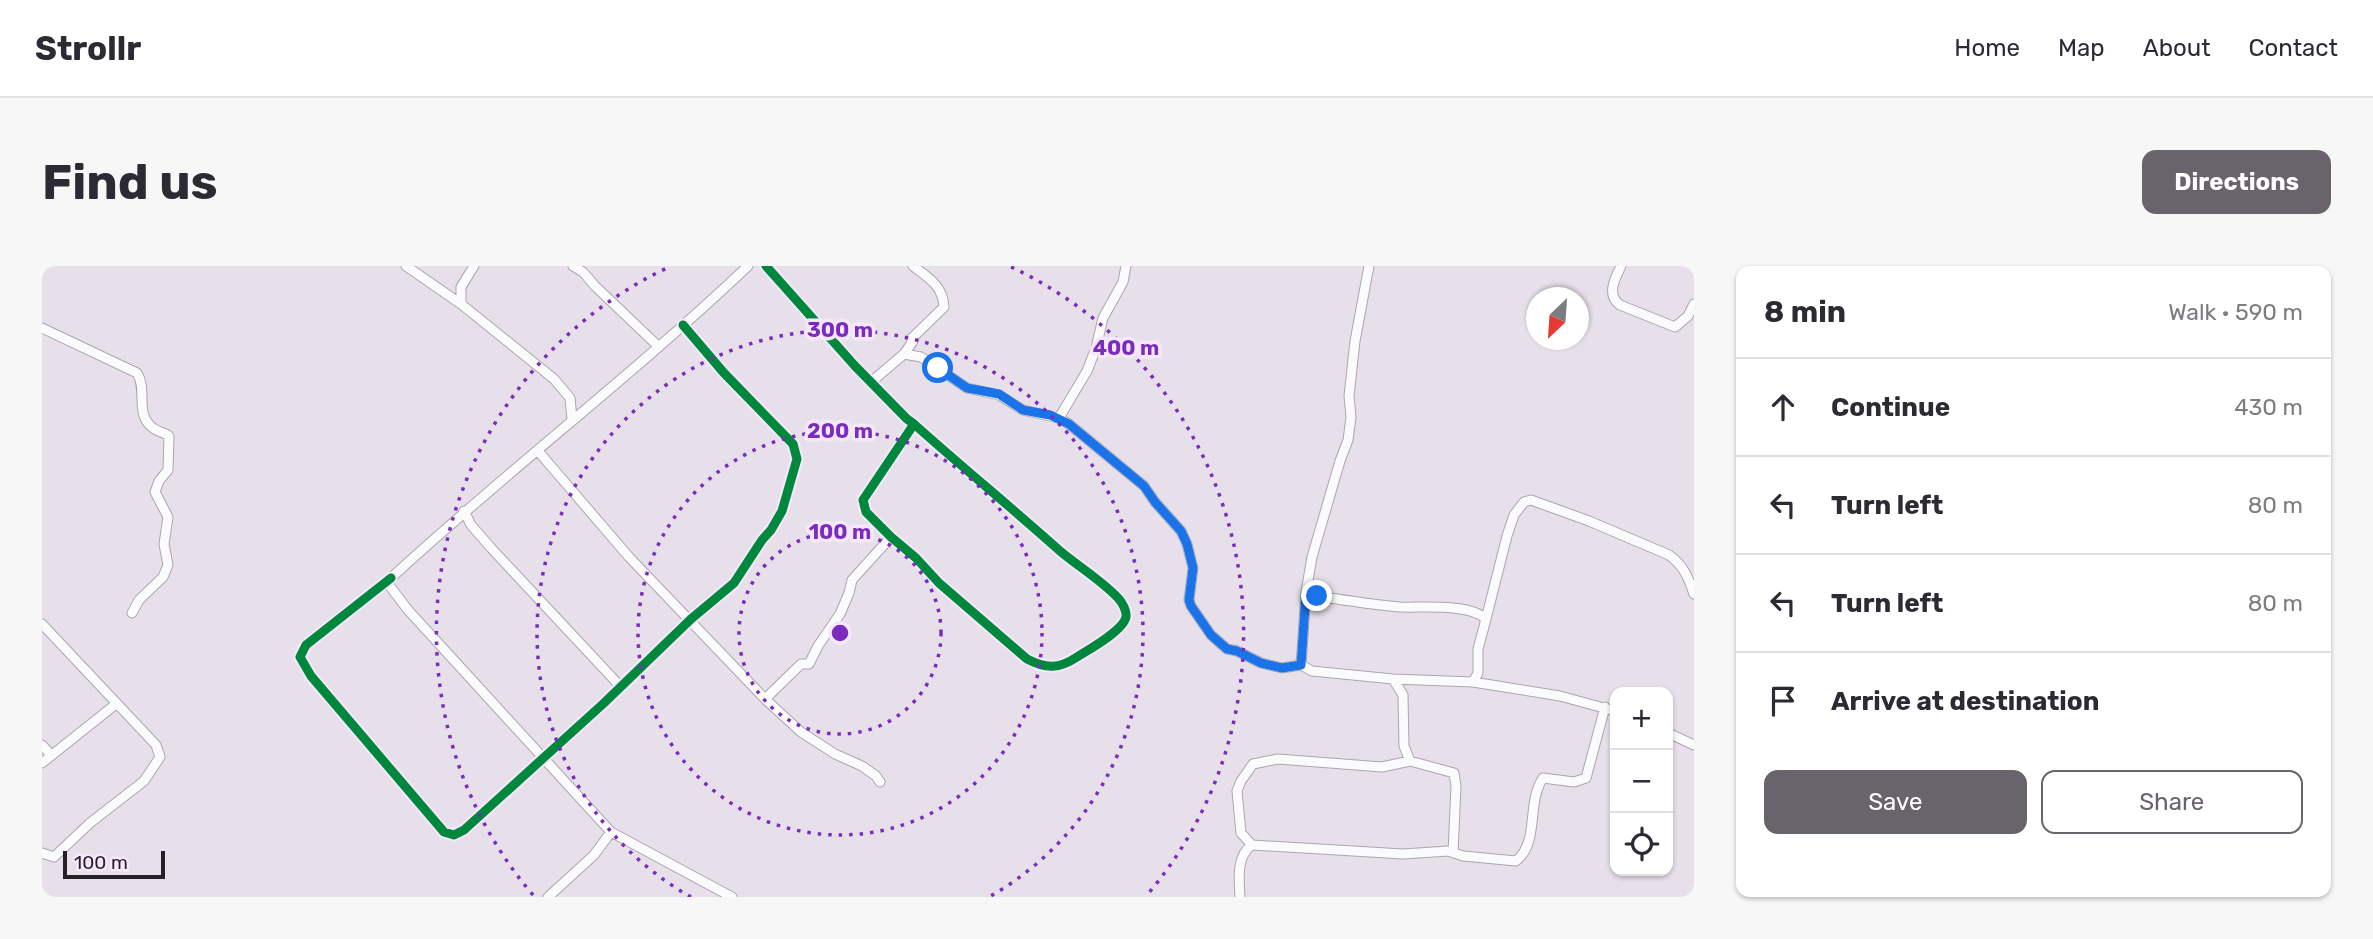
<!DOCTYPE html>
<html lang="en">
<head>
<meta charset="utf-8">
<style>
  :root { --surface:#fff; --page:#f7f7f7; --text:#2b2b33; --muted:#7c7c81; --line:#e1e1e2; --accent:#69636b }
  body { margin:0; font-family:Rubik,sans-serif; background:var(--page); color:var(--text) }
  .controls { position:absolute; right:21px; bottom:21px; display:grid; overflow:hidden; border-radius:14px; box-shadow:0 2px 5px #0004 }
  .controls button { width:63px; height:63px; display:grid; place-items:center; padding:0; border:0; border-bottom:2px solid var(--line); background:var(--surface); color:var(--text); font:35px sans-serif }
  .compass { position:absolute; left:1484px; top:21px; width:63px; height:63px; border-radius:50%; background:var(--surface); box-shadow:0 2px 5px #0004; rotate:205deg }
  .scale { position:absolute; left:21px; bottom:18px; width:102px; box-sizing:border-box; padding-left:7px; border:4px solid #252027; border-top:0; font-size:19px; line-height:24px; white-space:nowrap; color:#252027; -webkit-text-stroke:5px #f6e8fc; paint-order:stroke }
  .stop { position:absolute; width:21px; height:21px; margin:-16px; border:5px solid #1a73e8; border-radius:50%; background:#fff }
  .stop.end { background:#1a73e8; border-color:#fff; box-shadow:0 2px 7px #0008 }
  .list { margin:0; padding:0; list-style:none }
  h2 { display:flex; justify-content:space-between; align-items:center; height:91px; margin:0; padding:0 28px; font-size:30px }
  h2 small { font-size:23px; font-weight:400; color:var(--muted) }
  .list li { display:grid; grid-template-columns:46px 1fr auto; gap:21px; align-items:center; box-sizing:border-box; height:98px; padding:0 28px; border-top:2px solid var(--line) }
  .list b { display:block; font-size:26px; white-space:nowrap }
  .list em { font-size:23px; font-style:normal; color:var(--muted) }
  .actions { display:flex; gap:14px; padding:21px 28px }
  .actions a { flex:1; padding:16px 0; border:2px solid var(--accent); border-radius:14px; text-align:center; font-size:24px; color:var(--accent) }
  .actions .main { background:var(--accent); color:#fff }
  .icon { flex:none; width:38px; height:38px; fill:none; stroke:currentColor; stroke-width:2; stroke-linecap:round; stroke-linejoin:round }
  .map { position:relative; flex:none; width:1652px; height:631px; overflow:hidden; border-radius:14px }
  header { display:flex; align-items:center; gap:42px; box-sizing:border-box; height:98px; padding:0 35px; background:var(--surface); border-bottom:2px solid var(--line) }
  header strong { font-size:33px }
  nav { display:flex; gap:38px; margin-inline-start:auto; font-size:24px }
  .intro { display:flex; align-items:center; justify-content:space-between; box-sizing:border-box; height:168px; padding:0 42px }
  h1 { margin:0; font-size:49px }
  .button { padding:18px 32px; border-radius:14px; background:var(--accent); color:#fff; font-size:24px; font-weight:700 }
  main { display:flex; gap:42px; padding:0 42px }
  aside { flex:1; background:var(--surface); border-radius:14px; box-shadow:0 2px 5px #0004 }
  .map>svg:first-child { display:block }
</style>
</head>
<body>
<header>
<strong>Strollr</strong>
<nav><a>Home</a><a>Map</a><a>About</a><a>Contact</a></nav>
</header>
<div class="intro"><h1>Find us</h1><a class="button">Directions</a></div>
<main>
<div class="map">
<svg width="1652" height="631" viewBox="0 0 1652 631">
  <rect width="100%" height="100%" fill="#e7e0ea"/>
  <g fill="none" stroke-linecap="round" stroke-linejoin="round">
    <!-- minor casing -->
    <g stroke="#aba6ad" stroke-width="11">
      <path id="minor" d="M364,0l55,38 93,75 16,19 2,21
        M531,0l10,6 12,14 64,61
        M724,0l89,100 52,53 7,5c48,43 98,84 146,127 19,16 41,29 58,47 4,4 9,13 8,19 -3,14 -38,33 -49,40 -18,12 -31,12 -50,2l-88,-76 -23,-25 -25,-21 -25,-25 -3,-12 51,-76
        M1327,0l-14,75 -6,55 2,21 -3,23 -8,21 -28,96 -6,35 -5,73 11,6 81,8 80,3 87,14 55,15
        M1579,0c-6,12 -15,29 -1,39l55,22 13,-11 6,-12
        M419,38v-17l13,-21
        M0,62l95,45c11,17 -3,41 16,55 5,4 11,4 16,8l-1,34 -9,11 -4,11 13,25 -4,27 4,21 -5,12 -24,23 -7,13
        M862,88l17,3 46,31 32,7 24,15 36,8 10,6 75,62 11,16 26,29 6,13 6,24 -4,32 2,6 20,29 16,14 10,2 24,12 21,5 19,-3
        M829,116l33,-28 9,-13 -2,-2 33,-32c-1,-21 -15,-29 -31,-41
        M1017,152l28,-47 9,-23 7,-30 20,-36 3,-16
        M496,185l91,106 136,142 36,33 34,22 27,12 14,10 4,6
        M422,245l7,14 21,24 128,137
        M349,312l-85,67 -6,12 11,19 133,156 10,3 10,-5 140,-127 87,-84 43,-36 28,-43 9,-10 11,-19 15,-52 -4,-15 -69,-71 -41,-48
        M1264,326l11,4c27,4 56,9 83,11 23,1 69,-4 86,12l-8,30v24l-5,9
        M1444,353l21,-83 7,-21 10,-13 7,-2 58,21 80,34c15,11 19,22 25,39
        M0,358l114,121 4,12 -16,24 -54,42 -36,34 -12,-4
        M1351,413l10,16 1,51 6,15
        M723,433l36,-35h8l9,-18 22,-32 9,-21 3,-13 39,-43
        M1626,467l26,12
        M0,479l9,10
        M0,497l74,-59
        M1210,579l-11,-12 -4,-42 4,-10 12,-17 25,-5 104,8 28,-6 44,12 2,13 -3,67
        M506,631l46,-42 17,-23
        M690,631l-121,-65 -203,-222 -19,-25 2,-7c116,-107 242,-203 357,-312
        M1198,631c-1,-18 -4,-41 12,-52l151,9 45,-3 15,5 53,5c24,-19 10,-58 27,-83l31,4 12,-4 19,-71"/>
    </g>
    <!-- minor -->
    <use href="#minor" stroke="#fbfafc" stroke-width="9"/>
    <!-- cycleway casing -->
    <g stroke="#f6e8fc" stroke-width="13">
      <path id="cycleway" d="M724,0l89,100 52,53 7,5c48,43 98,84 146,127 19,16 41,29 58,47 4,4 9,13 8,19 -3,14 -38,33 -49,40 -18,12 -31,12 -50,2l-88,-76 -23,-25 -25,-21 -25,-25 -3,-12 51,-76
        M349,312l-85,67 -6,12 11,19 133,156 10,3 10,-5 140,-127 87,-84 43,-36 28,-43 9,-10 11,-19 15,-52 -4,-15 -69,-71 -41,-48"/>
    </g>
    <!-- cycleway -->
    <use href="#cycleway" stroke="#00873e" stroke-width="9"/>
  </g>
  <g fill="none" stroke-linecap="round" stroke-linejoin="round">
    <!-- route -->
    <path stroke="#1a73e8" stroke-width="9" d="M896,102l29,20 32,6 24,16 27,5 19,9 75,62 11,16 26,29 6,13 6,24 -4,32 2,6 20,29 16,14 10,2 24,12 21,5 19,-3 5,-73 11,4"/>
  </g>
  <!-- distance rings -->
  <g fill="none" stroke="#7b2cbf" stroke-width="3.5" stroke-dasharray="3.5 7">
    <circle cx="798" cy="367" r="101"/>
    <circle cx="798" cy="367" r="202"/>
    <path d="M649 631A303 303 0 1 1 947 631"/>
    <path d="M491 629A404 404 0 0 1 627 1M969 1A404 404 0 0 1 1105 629"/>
  </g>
  <circle cx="798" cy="367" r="10" fill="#7b2cbf" stroke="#f6e8fc" stroke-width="3.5"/>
  <g font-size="21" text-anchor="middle" font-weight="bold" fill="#7b2cbf" stroke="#f6e8fc" stroke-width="7" stroke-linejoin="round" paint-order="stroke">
    <text x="798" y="71">300 m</text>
    <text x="1084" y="89">400 m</text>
    <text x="798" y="172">200 m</text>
    <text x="798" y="273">100 m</text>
  </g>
</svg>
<div class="controls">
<button>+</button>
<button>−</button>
<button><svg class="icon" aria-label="locate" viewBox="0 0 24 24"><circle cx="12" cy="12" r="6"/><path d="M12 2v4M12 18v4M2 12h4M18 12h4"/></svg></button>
</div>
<svg class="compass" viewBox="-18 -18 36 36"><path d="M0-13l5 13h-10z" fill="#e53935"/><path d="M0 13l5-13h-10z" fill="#7c7c81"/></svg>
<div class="scale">100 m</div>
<div class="stop" style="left:896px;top:102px"></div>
<div class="stop end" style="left:1275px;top:330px"></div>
</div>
<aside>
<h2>8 min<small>Walk · 590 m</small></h2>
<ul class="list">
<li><svg class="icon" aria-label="ahead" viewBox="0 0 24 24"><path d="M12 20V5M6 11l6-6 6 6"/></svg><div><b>Continue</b></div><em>430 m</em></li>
<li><svg class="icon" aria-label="left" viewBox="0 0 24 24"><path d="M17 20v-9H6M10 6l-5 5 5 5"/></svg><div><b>Turn left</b></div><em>80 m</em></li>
<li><svg class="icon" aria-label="left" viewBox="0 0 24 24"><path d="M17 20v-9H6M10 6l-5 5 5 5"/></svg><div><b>Turn left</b></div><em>80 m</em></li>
<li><svg class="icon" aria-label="arrive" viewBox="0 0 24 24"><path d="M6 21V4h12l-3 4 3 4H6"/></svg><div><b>Arrive at destination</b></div></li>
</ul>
<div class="actions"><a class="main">Save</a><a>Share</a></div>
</aside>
</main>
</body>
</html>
